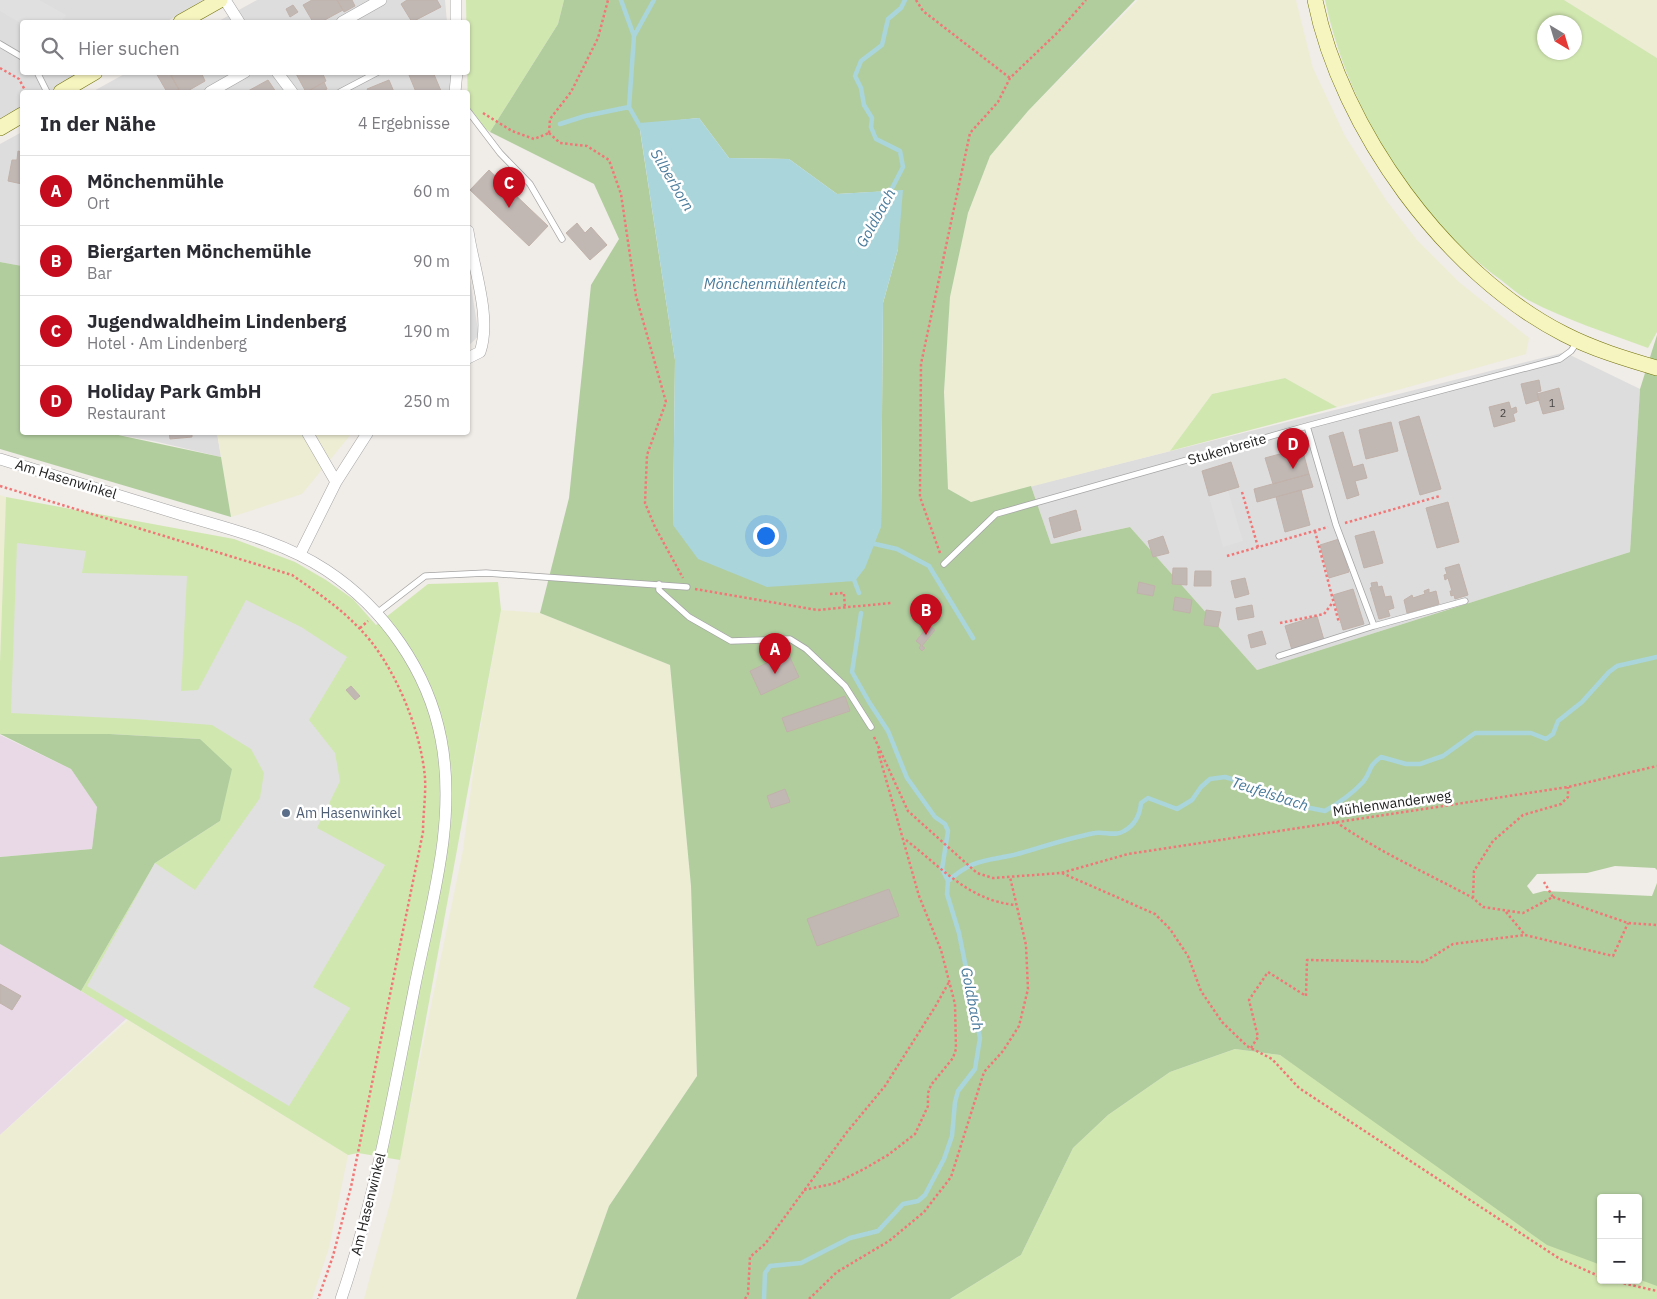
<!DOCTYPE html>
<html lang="de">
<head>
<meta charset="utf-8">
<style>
  :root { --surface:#fff; --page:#f2f2f3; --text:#2b2b33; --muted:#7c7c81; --line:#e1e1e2; --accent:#c50b1e }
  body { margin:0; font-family:"IBM Plex Sans",sans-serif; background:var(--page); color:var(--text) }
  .controls { position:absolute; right:15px; bottom:15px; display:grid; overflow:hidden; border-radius:5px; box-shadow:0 1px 4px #0004 }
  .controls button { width:45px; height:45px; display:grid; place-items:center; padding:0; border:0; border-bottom:1px solid var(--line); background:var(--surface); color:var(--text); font:25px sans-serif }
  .compass { position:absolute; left:1537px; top:15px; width:45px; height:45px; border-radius:50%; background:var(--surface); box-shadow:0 1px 4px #0004; rotate:142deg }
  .you { position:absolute; left:765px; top:535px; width:18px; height:18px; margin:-12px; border:4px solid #fff; border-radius:50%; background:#1a73e8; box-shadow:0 0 0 8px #1a73e833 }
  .badge { display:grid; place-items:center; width:32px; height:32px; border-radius:50%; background:var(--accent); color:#fff; font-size:16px; font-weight:700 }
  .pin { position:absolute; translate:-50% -41px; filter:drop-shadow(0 1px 2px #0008) }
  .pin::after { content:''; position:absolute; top:26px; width:18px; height:15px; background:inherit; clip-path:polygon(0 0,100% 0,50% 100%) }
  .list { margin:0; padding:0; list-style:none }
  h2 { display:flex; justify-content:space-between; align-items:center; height:65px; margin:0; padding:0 20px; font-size:21px }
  h2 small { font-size:16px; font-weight:400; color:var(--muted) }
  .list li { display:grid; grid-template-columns:32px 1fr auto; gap:15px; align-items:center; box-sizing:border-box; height:70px; padding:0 20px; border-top:1px solid var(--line) }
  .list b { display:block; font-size:19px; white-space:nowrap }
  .list p { margin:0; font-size:16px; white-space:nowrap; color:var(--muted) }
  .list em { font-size:16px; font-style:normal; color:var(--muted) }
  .icon { flex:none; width:28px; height:28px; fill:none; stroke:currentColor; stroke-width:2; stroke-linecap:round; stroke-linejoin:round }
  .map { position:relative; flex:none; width:1657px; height:1299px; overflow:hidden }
  .search { position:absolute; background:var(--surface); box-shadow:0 1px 4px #0004; left:20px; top:20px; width:450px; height:55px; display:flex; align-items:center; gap:12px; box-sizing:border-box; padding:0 18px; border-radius:5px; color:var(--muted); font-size:19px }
  .panel { position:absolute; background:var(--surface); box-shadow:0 1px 4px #0004; left:20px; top:90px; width:450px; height:345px; border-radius:5px }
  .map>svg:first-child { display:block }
</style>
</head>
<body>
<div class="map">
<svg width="1657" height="1299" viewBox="0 0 1657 1299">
  <rect width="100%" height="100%" fill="#f0ece7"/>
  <!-- residential -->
  <path fill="#dedddd" d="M0,0h203l-37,22h-144v50l61,1 -34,19h-27v16l-22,14z
    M257,0h188l2,22h-230z
    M128,72h324l-1,20h-359z
    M22,132v134l-22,-4v-118z
    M468,268l11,68 -11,10z
    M1562,353l8,2 70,34 -10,163 -373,118 -127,-143 -79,17 -20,-58z
    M109,433h108l4,24 -63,-15z"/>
  <!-- industrial -->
  <path fill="#e9d9e7" d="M0,735l71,34 26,38 -5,42 -92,8z
    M0,944l127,74 -127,117z"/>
  <!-- farmland -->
  <path fill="#ededd4" d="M1138,0h158l17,68 32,68 41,64 31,40 43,43 69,55 -3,16 -189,53 -52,-29 -73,16 -42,57 -199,51 -23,-13 -4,-97 6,-95 18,-84 22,-57 38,-45z
    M1564,0h93v58z
    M217,433h135l-50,61 -71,23z
    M0,495l6,2 -6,165z
    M501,610l39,3 130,52 21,221 6,190 -88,130 -33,93h-212l28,-103 71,-346 12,-91z
    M128,1020l220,135 -19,93 -17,51h-312v-164z"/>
  <!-- grass -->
  <path fill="#d1e7b0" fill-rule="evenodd" d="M466,0h98l-6,24 -68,108 -22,-15z
    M1325,0h239l93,58v274l-9,16c-40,-15 -82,-28 -120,-48 -9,-5 -18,-13 -27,-20 -88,-63 -154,-175 -176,-280zM1544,22h30v30h-30z
    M1285,378l52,29 -167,44 42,-57z
    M6,497l228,42 61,23 31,18 27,19 23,26 52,-41 70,-2 3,28 -101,550 -42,-7 -10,2 -267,-164 74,-128 65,-42 -20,-82 -90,-5h-110v-72z
    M1235,1049l45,6 321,210v15h37v-2l19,7v14h-707l71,-44 52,-107 35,-33 62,-43z"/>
  <!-- forest -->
  <path fill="#b1cd9e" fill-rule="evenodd" d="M564,0h571l-107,111 -38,45 -22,57 -18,84 -6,95 4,97 23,13 60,-16 20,58 79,-17 127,143 373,-118 10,-163 17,-54v535l-2,-2 -40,-2 -28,7 -50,1 -10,12 6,8 11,-3 108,5 5,-13v403l-19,-7v-81h-37v67l-54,-20 -267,-190 -45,-6 -65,23 -62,43 -35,33 -52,107 -71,44h-374l33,-93 88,-130 -6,-190 -21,-221 -130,-52 29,-115 22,-213 28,-46 -25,-55 -104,-52 68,-108zM699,118l30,40 60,1 48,35 54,-3 7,58 -15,54 -2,224 -208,-2 2,-165 -36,-236z
    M0,262l22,4v166l87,1 112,24 10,60 -231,-68z
    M0,734h110l90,5 32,30 -12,52 -65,42 -74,128 -81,-47v-87l92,-8 5,-42 -26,-38z"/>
  <!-- parking -->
  <path fill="#e0e0e0" d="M0,0h39l27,15 -5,7 -39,2 -22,-13z
    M1228,491l15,50 -20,6 -14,-51z
    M17,543l69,8 -4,22 105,3 -6,115 17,-1 48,-90 55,27 46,30 -38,63 26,33 5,28 -23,47 68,37 -72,122 37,21 -61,98 -202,-120 68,-123 40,27 65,-92 4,-25 -13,-24 -39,-24 -77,-6 -124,-6z"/>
  <!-- water -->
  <path fill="#aad5db" d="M699,118l30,40 60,1 48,35 66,-4 -5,59 -15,54 -2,224 -16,41 -10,13 -88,6 -69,-28 -25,-34 2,-165 -36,-237z"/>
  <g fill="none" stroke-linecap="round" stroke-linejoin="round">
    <!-- stream -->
    <path stroke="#aad5db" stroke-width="4.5" d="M621,0l13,36 -5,71 12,21
      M634,36l20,-36
      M560,124l25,-8 44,-9
      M888,196l15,-29 -3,-16 -24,-12 -5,-12 1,-9 -8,-13 -3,-17 -6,-12 6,-15 21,-16 6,-26 13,-11 4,-8
      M875,544l22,5 32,17 44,72
      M853,577l6,16
      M948,881c28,-25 41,-19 73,-28 24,-7 48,-15 74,-20 9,-2 20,4 29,-2 11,-6 16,-17 17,-28l7,-5 29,11 15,-9 9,-13 9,-8 15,-2 10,3 65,26 25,5c14,-8 27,-17 38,-29 9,-11 4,-15 18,-25l25,7h14l23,-8 32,-23h56l15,6 7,-5 5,-13 24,-19 27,-30 8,-6 40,-9
      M764,1299l1,-26 5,-7 31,-3 49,-25 28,-7 25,-27 15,-3 7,-6 19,-36 8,-23 3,-34 3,-11 17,-22 5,-31 -21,-105 -12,-39 1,-13 -6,-12 6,-38 -3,-7 -10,-7 -28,-39 -19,-47 -19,-29 -17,-30 9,-59"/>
  </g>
  <!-- building -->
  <path fill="#c1b8b4" stroke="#c1b2aa" d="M312,0h25l6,10 -22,12h-8l-10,-17z
    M337,0h15l3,6 -11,6z
    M407,0h30l4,7 -29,15 -11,-18z
    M293,5l5,7 -8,5 -4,-8z
    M169,72l10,17 -6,3h-6l-11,-19z
    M176,72h25l4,9 -19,11h-6l-9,-16z
    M295,72h27l4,9 -20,11z
    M416,72h17l8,19 -25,1 -7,-17z
    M268,80l8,12h-28v-1z
    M389,80l5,12h-25l-2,-3z
    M324,82l3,7 -6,3h-11l-1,-1z
    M18,151l4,1v32l-14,-3 4,-21h5z
    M489,170l59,56 -19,20 -59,-56z
    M577,223l8,10 6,-6 16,18 -17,15 -24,-27z
    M1539,380l2,11 -4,1 2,8 -13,4 -5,-20z
    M1559,388l5,21 -21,5 -6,-20z
    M1509,402l2,7 5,-2 1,5 -4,2 2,7 -21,6 -5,-20z
    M1419,416l22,73 -21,6 -21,-73z
    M1391,422l7,29 -32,8 -7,-29z
    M169,432h23v5l-22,2z
    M1343,432l10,35 10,-3 4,14 -12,3 4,14 -12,4 -18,-63z
    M1302,448l7,26 -36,10 -8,-26z
    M1231,462l8,25 -30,9 -7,-25z
    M1309,474l4,13 -56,15 -3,-13z
    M1301,490l9,35 -25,7 -9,-35z
    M1448,502l11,40 -22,6 -11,-40z
    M1076,510l5,20 -27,8 -5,-20z
    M1374,531l9,32 -19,5 -9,-32z
    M1163,536l6,17 -16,4 -5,-16z
    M1339,539l10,33 -20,6 -9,-33z
    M1459,564l9,31 -13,4 -1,-4 -3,1 -1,-5h2l-4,-13 -3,2 -1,-5 3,-1 -2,-6z
    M1173,568h14v17l-15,-1z
    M1195,571h16v15h-17z
    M1245,578l4,16 -14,4 -4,-17z
    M1139,582l16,4 -2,10 -16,-3z
    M1377,582l1,5 4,-1 3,11 6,-1 3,12 -6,2 2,6 -11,3 -9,-31 2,-1 -1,-4z
    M1353,589l11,35 -21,6 -10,-35z
    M1429,589v4l7,-2 3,13 -32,9 -3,-13 8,-5 1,3 12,-4 -1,-3z
    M1175,597l17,3 -2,13 -17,-3z
    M931,598l7,10 -9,6 -6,-11z
    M1252,605l2,12 -16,3 -2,-12z
    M1206,610l15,2 -3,15 -14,-2z
    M1317,616l7,24 -32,10 -7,-24z
    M929,625l6,5 -13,16 3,2 -3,3 -3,-3 2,-3 -5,-4z
    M1262,631l4,13 -15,4 -3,-13z
    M788,653l11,24 -38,18 -11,-24z
    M351,686l9,10 -5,4 -9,-10z
    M845,696l5,15 -63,21 -5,-14z
    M785,789l5,13 -19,6 -4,-12z
    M889,889l10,27 -82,30 -10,-27z
    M0,984l21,12 -9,14 -12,-7z"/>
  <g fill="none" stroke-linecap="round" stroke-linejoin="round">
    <!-- lane casing -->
    <g stroke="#a4a4a4" stroke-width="7">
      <path id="lane" d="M0,44l22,13
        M37,72l10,20
        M340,92l38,-20
        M468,111l32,42 30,31 32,55
        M1307,426l29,99 38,101
        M944,564l52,-50 311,-88 253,-67 11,-8 7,-10
        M659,584v6l30,27 42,24 59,-2 16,10 39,37 26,41
        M377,613l48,-37 61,-3 201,14
        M1279,656l95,-30 91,-25"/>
    </g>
    <!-- street casing -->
    <g stroke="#a4a4a4" stroke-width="12">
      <path id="street" d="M225,0l14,22
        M456,0v22
        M342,22l39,-22
        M277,72l15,20
        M210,92l35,-20
        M455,92l2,-20
        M468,231c5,36 24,86 12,121l-12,6
        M307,432l29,50
        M0,459c60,18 119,37 179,55 50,15 103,27 147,56 58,38 102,101 115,169 16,82 -10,166 -26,246 -21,105 -39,212 -74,314
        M300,554l36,-72 32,-50"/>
    </g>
    <!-- secondary casing -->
    <g stroke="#72730b" stroke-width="16">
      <path id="secondary" d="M1315,0c26,129 131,274 249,334 29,15 62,25 93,34
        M181,22l39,-22
        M61,92l34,-20
        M0,128l22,-13"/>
    </g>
    <!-- path -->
    <path stroke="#f27676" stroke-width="2.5" stroke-dasharray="2.5 2.5" stroke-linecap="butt" d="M916,0l7,11 87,67
      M0,68l19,11 7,13
      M483,113l29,18 22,8 15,-6
      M549,133l11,10 27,3 22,14 12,34 15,102 30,106 -19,53 -2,48 10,24 28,51
      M549,133l1,-14 21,-27 27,-54 10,-38
      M0,486l292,89c23,16 46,31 66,52 35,34 63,102 67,151 1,18 -2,36 -2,54l-72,355 -18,69 -15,43
      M1242,492l16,55
      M1345,523l95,-27
      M1315,531l24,92
      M940,553l-20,-56 1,-133 49,-231 28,-31 12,-24 48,-46 28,-32
      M1227,556l101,-29
      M695,589l122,21 74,-7
      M830,594l14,-1 1,16
      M1280,623l44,-9 9,-12
      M360,628l8,-7
      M874,737l34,74 69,62 16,5 68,-5 67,-19 440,-67 89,-21
      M1336,822c43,30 91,51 137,76l10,9 40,6 30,-16 -9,-15
      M906,840c35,27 63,61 110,65
      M1062,873l93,41 15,15 18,27 13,35 21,31 25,24 25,13 27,29 261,171 41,18
      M1553,897l75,26 29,2
      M1473,898l1,-27 19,-30 30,-26 38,-11 7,-7v-10
      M1506,912l19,23 88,21 15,-33
      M1251,1048l7,-11 -9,-37 19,-28 38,24 1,-36 117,2 29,-18 72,-9
      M804,1190l32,-7 28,-14 24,-14 27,-21 13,-28v-13l3,-8 22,-27 3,-9 -1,-45 -14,-54 -22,-54 -41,-145
      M1609,1280l48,11
      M745,1299l3,-5 2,-37 15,-13 82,-112 38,-46 50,-79 14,-25
      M809,1299l28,-27 52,-31 35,-29 27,-35 33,-105 19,-21 16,-25 9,-37 -2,-44 -16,-68"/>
    <!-- lane -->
    <use href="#lane" stroke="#fff" stroke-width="5.5"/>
    <!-- street -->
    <use href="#street" stroke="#fff" stroke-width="11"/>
    <!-- secondary -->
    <use href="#secondary" stroke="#f6f4bf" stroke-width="15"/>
  </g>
  <!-- markers -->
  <circle fill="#5c6f8a" stroke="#fff" stroke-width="2" cx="286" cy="813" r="5"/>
  <g text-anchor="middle" stroke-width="5" stroke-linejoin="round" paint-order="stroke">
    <!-- number labels -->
    <g font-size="11" fill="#484645">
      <text x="1552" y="407">1</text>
      <text x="1503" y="417">2</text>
    </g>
    <!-- street labels -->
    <g font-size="14" fill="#202020" stroke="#fff">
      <text transform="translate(1227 449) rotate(-16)" y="5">Stukenbreite</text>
      <text transform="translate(66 479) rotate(17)" y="5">Am Hasenwinkel</text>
      <text transform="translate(1392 803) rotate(-8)" y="5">Mühlenwanderweg</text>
      <text transform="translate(368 1204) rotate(-76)" y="5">Am Hasenwinkel</text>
    </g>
    <!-- service labels -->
    <g font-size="14" fill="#4e5e75" stroke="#fff" text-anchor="start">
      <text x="296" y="818">Am Hasenwinkel</text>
    </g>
    <!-- water labels -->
    <g font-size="15" font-style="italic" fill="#4b7b9c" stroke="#fff">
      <text transform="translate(672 180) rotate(59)" y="5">Silberborn</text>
      <text transform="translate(876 218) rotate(-61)" y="5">Goldbach</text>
      <text x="775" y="289">Mönchenmühlenteich</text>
      <text transform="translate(1270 794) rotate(18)" y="5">Teufelsbach</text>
      <text transform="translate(972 999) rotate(79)" y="5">Goldbach</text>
    </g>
  </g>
</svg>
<div class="controls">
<button>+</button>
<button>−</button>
</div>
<svg class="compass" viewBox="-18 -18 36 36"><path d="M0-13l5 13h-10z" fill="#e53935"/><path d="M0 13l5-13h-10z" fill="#7c7c81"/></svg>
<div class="you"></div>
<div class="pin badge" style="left:775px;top:674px">A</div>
<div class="pin badge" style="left:926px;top:635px">B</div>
<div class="pin badge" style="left:509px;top:208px">C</div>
<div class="pin badge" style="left:1293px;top:469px">D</div>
<div class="search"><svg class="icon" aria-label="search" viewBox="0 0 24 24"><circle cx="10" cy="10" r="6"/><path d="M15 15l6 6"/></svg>Hier suchen</div>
<section class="panel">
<h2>In der Nähe<small>4 Ergebnisse</small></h2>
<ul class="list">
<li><span class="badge">A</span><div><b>Mönchenmühle</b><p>Ort</p></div><em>60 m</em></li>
<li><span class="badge">B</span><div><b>Biergarten Mönchemühle</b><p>Bar</p></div><em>90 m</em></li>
<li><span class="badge">C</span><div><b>Jugendwaldheim Lindenberg</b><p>Hotel · Am Lindenberg</p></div><em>190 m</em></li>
<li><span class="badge">D</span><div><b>Holiday Park GmbH</b><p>Restaurant</p></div><em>250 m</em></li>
</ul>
</section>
</div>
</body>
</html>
